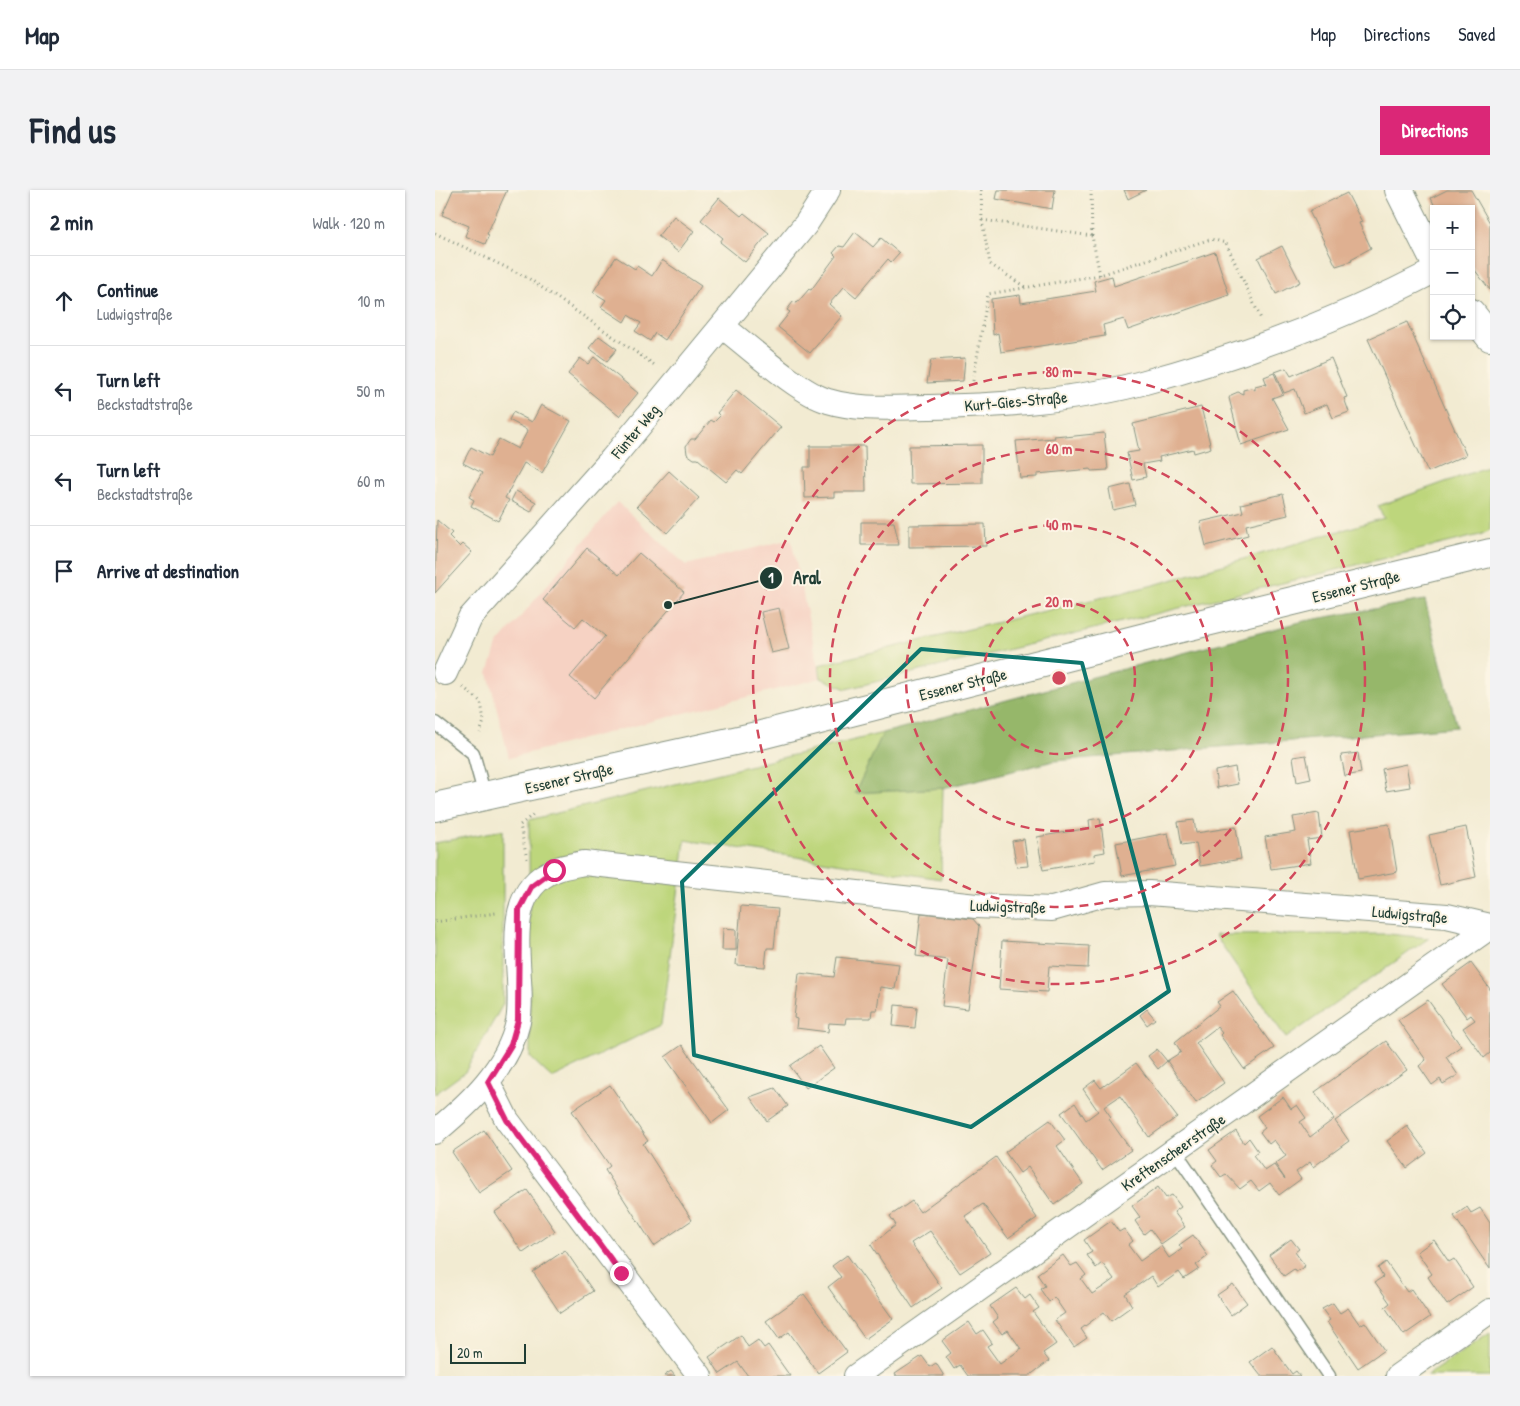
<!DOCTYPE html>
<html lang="en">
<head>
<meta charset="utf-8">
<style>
  :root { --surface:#fff; --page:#f2f2f3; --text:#1f2937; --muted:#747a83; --line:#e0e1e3; --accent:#db2777 }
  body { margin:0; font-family:"Patrick Hand",sans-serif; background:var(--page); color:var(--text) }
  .controls { position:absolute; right:15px; top:15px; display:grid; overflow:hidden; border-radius:0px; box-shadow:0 1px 4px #0004 }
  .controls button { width:45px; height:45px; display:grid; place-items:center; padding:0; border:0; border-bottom:1px solid var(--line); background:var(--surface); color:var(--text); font:25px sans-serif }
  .scale { position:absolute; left:15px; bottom:12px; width:76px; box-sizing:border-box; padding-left:5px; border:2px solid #1f3d34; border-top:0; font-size:14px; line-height:18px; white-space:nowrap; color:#1f3d34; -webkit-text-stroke:4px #fcf5e5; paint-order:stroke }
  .stop { position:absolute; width:15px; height:15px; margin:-11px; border:4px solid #db2777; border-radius:50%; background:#fff }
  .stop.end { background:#db2777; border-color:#fff; box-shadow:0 1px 5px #0008 }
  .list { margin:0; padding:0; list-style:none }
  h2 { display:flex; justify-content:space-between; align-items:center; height:65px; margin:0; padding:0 20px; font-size:21px }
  h2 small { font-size:16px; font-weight:400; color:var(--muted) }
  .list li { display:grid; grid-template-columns:32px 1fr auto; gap:15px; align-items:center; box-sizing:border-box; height:90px; padding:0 20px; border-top:1px solid var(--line) }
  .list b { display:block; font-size:19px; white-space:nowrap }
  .list p { margin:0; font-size:16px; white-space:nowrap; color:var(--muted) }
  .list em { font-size:16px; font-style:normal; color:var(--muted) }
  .icon { flex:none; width:28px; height:28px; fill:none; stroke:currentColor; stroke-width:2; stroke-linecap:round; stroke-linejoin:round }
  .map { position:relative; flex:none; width:1055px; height:1186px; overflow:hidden; border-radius:0px }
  header { display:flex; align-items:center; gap:30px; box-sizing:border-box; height:70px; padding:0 25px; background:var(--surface); border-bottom:1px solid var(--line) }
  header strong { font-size:24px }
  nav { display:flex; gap:28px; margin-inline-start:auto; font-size:18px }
  .intro { display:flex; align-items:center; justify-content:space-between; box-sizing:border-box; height:120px; padding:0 30px }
  h1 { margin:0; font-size:35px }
  .button { padding:12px 22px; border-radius:0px; background:var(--accent); color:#fff; font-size:18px; font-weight:700 }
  main { display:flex; gap:30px; padding:0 30px }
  aside { flex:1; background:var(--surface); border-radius:0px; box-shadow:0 1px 4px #0004 }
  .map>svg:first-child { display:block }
</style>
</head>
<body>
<header>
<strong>Map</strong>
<nav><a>Map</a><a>Directions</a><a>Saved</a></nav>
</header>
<div class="intro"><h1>Find us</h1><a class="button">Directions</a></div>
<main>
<aside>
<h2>2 min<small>Walk · 120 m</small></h2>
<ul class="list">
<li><svg class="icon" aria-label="ahead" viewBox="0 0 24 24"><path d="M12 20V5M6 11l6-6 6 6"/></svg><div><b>Continue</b><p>Ludwigstraße</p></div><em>10 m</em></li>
<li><svg class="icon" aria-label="left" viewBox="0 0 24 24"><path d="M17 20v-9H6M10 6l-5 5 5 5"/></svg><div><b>Turn left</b><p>Beckstadtstraße</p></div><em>50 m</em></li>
<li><svg class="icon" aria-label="left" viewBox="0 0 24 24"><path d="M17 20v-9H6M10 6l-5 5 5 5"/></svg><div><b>Turn left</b><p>Beckstadtstraße</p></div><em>60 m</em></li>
<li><svg class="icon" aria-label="arrive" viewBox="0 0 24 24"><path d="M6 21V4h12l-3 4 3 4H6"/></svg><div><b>Arrive at destination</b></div></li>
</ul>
</aside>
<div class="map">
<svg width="1055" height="1186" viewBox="0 0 1055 1186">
  <rect width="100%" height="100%" fill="#fcf5e5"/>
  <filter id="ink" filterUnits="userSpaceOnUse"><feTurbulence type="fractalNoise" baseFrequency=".02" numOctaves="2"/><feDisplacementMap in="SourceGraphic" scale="10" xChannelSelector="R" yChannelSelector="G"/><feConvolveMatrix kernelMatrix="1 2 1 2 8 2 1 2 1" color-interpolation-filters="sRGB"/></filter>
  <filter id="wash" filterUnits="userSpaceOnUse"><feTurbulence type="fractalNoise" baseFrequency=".0096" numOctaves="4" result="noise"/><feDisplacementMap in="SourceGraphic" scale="20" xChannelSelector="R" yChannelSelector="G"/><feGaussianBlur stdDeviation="1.12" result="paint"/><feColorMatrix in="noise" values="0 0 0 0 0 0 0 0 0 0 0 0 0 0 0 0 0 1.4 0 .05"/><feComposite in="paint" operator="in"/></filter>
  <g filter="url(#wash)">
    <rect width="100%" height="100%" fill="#f2ebd2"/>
    <!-- built -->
    <path fill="#f6d2c3" d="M182,312l69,63 105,-26 30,139 -312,80 -21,-85 9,-28z"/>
    <!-- green -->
    <path fill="#bdd67b" stroke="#6e8a58" d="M1055,276v64l-10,5 -634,154 -25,-11 -2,-13 335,-80 230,-67 -6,-12z
      M448,543l-28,60 88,-5 -2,91 -256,-39 -24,185 -109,53 -22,-21 -1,-237z
      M68,640v174l-38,68 -30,22v-251z
      M953,744l41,4 -143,100 -71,-103z
      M1055,1143v43h-64z"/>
    <!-- forest -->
    <path fill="#96b76b" stroke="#5a7a50" d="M990,410l32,127 -403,34 -111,27 -88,5 28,-60 421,-112z"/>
    <g id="blocks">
      <!-- building -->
      <path fill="#dfb091" d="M18,0h54l-20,44 2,1 -4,9 -20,-8 4,-10 -27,-11z
        M563,0h57l-3,19 -56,-10z
        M689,0h22l-18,9z
        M1012,0h24l19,33v67l-19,-25v-56h-35l-5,-11z
        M912,3l15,29 -3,1 12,25 -20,11 1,2 -16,5 -27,-55z
        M284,8l22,18 3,-3 25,20 -24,29 -25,-20 3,-4 -22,-18z
        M239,26l20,15 -16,21 -20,-16z
        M420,42l18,15 8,-9 18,15 -8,9 -3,-3 -32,38 -12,-10 -15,17 13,12 -32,37 -32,-26 12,-15 -3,-2 6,-8 4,1 12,-14 2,1 25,-34 -3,-3 6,-7 5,1z
        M847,56l18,36 -24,12 -18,-36z
        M780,62l14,43 -101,35 -4,-11 -21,6 2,11 -104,16 -3,-19 -5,2 -2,-36 29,-4 1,8 75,-12 -2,-10 18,-5 2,10z
        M181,67l19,12 2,-3 15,10 10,-16 39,26 -36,54 -10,-7 -5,8 -15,-10 6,-8 -13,-8 -4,7 -23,-15 5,-7 -13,-8z
        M972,132l59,133 -38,17 -60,-133z
        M164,146l18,13 -10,12 -18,-13z
        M159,167l44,36 -19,23 -51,-42 12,-16 8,6z
        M530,168l-2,23 -36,2 4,-23z
        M896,168l16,39 -3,1 5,14 -16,6 -6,-14 -23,9 -9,-24 -11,4 -9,-21 11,-4 5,8z
        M839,183l9,21 -11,4 17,31 -48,16 -12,-47 2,-3 7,-3 5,2v-4l8,-2 4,2v-4l8,-2 4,1 -3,-8z
        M301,200l45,37 -39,47 -5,-4 -11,12 -28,-23h-4l-7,-5 -1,-8 5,-7h4l16,-19 3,2 6,-6 -3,-3z
        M106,215l30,16 -29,52 -18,-10 -19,35 4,2 -11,21 -27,-15 3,-6 -5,-3 13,-24 -19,-10 8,-16 19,10 9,-18 19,10 10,-19 -19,-10 4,-8 19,10z
        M766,217l10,41 -17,5 -1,-4 -34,8 1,4 -17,3 3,13 -13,3 -6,-27 12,-2 -6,-27z
        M669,243l4,37 -17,1v-2l-54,5v3l-17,1 -4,-37 39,-3 -1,-2 11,-1v2z
        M547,255v38l-72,1 -1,-38z
        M375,256h55l1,46h-32v5l-29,1 -1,-31h6z
        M234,281l30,27 -32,35 -30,-27z
        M695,294l5,21 -22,5 -4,-21z
        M81,301l20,11 -5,10 -20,-11z
        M848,304l5,21 -42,10 2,10 -42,11 -6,-24 43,-10 -2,-8z
        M2,330l15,13 -3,3 11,11 3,-3 9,8 -37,41z
        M426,332h33l5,23h-38z
        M550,334l1,22 -77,1v-22z
        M152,358l32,27 20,-22 45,39 -90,106 -24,-21 35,-41 -22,-18 -8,9 -32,-27z
        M344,418l10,41 -18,4 -10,-41z
        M923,563l3,20 -16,3 -4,-21z
        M871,565l5,24 -14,3 -4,-25z
        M971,574l4,23 -24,4 -4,-22z
        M800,577l3,17 -21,4 -2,-17z
        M884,623l3,25 -15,2 4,23 -40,6 -6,-32 31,-5 -3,-15z
        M665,628l5,34 -11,2 1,7 -52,9 -6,-33 53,-9 -1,-8z
        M759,630l2,13 40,-6 5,32 -41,7 -4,-23 -14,2 -4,-23z
        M954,634l8,48 -39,7 -8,-49z
        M1031,637l10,50 -36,8 -11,-50z
        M733,643l7,33 -53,10 -6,-33z
        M589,649l4,27 -11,1 -5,-26z
        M306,716l37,3 -4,39h-7l-2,19 -29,-2z
        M486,723l52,6 6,7 -11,83 -26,-3 6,-46 -32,-4z
        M288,738l13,1v21h-14z
        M567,751l87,5 -1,22 -39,-2 -2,26 -48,-3z
        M402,767l62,7 -4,25 -15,-2 -3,23h-5l-1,8h-25l-1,6 -16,-1 -1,9 -32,-4 1,-9 -3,-1 5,-45 35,4z
        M1036,773l19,26v64l-6,5 -21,-30 12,-8 -4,-5 -4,3 -25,-34z
        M798,801l41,57 -30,21 -24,-34 2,-2 -5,-6 -21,16 28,40 -28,20 -29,-42 14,-9 -6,-10 45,-36 -3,-4z
        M993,810l33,46 -15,11 12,18 -15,9 -3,-5 -8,6 -13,-19 7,-6 -28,-40z
        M460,815l22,2 -2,21 -22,-2z
        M712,819l8,10 -8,6 -7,-10z
        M951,851l21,29 -72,51 14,20 -36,26 -3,-5 -14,10 5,7 -22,16 -9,-12 -11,8 -8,-10 -11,8 -14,-15 -5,3 -9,-12 5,-4 -8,-11 27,-19 8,12 5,-5 9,13 -5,4 12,16 9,-6 11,14 -10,-15 11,-8 -12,-16 -5,4 -9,-12 5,-4 -8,-12 26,-19 8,12 6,-4 9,13 -6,4 10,15 24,-18 -19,-27z
        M247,855l47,65 -17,13 -47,-66z
        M384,856l15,22 -28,20 -16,-22z
        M722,859l10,12 -9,8 -10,-13z
        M701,873l41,54 -28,20 -29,-41 -9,6 -7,5 7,10 -2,2 22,31 -29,20 -41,-57 14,-10 11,17 12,-9 -15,-22 12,-9 6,8z
        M175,895l38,56 -5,3 49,76 -38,26 -49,-76 5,-4 -38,-55z
        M340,898l13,18 -21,15 -17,-24z
        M615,930l15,20 -8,6 26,38 -29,21 -26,-38 -8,6 -15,-21z
        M972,936l20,27 -20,15 -20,-27z
        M49,940l28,41 -33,22 -27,-41z
        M561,967l41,61 -29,20 -25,-34 -18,12 25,37 -30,20 -30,-42 -19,12 31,45 -29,20 -42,-63 25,-20 -6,-9 22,-15 8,11z
        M723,997l8,11 6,-3 9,12 -7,5 11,15 -24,17 -11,-15 -6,5 -9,-13 5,-4 -8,-11z
        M92,1000l28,41 -32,22 -28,-41z
        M1032,1017l4,6 9,-5 10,15v46l-36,-53z
        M676,1031l8,11 5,-3 9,12 -5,4 12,16 21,-15 8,12 13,-9 -3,-4 14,-10 15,21 -12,9 3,4 -15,10 -5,-7 -21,15 -7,-11 -14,10 -12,8 7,12 -21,15 -7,-9 -23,17 6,9 -13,9 -19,-27 10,-7 -11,-16 -5,5 -9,-13 5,-3 -8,-12 26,-19 8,11 6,-3 9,12 -5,4 11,15 11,-7 11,-8 -12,-16 -6,5 -9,-13 5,-3 -8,-12z
        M856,1049l8,10 -4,3 10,14 -9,6 -2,-3 -10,7 -15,-21z
        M999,1050l15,22 5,-3 19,28 -26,18 -19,-28 4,-3 -15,-22z
        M130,1060l28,41 -33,22 -27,-41z
        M412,1065l46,64 -28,20 -37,-52 13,-10 -9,-11z
        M951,1072l21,30 4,-3 19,28 -26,18 -19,-28 5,-4 -15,-21 8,-5 -5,-9z
        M798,1094l14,19 -16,12 -14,-20z
        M581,1098l9,11 5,-4 9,13 -6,4 23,32 -13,9 6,8 -20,15h-61l-8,-11 -6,4 -8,-12 5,-4 -9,-12 27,-19 8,12 6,-4 9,13 -5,3 13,18 21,-15 -13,-19 -6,4 -9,-12 5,-4 -8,-12z
        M369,1104l43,58 -29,21 -29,-41 -10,7 -13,-18z
        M898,1113l7,10 8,-5 12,17 5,-3 19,28 -26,18 -31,-46 3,-2 -8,-11z
        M306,1145l7,12 10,-7 6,8 4,-3 22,31h-42l-10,-14 -18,12 -11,-17z
        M837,1156l20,28 4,-3 4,5h-39l-11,-14z
        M487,1166l8,11 6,-4 8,13h-48l-1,-2z
        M236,1181l4,5h-11z"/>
    </g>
  </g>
  <g filter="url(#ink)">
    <use href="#blocks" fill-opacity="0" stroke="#889483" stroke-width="1"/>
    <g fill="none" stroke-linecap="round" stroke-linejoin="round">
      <!-- service casing -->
      <g stroke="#889483" stroke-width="15">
        <path id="service" d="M0,533l38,30 12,43
          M740,961l154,225"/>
      </g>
      <!-- minor casing -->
      <g stroke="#889483" stroke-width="26">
        <path id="minor" d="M287,136c26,20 77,67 106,75 33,10 68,6 102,6 68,-1 141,-6 208,-23 100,-27 204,-65 296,-113
          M10,483l25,-55 142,-159 194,-235 22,-34
          M53,892l19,38 193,256
          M0,942c35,-29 73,-64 83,-110 9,-48 -23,-128 37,-152 9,-4 20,-5 29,-7l392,43 76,3 53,-15 44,-1 298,23 43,10
          M421,1186l634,-449
          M963,1186l92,-65"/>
      </g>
      <!-- tertiary casing -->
      <g stroke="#889483" stroke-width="30">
        <path id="tertiary" d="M964,0l35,70
          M1036,123l19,24"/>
      </g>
      <!-- primary casing -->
      <g stroke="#889483" stroke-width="30">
        <path id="primary" d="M0,617l322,-71 392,-100 341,-83"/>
      </g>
      <!-- path -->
      <path stroke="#889483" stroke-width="3" stroke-dasharray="1 4" stroke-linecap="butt" d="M546,0l1,30 8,44 35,23
        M656,0l1,46
        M547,30l110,16 8,39
        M0,43l93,45 128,88
        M538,191l15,-87 112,-19 111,-36 15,4 35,76
        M28,497l18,15 3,19 -4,12
        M92,669l-7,-34 15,-12
        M0,732l61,-9"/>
      <!-- service -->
      <use href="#service" stroke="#fff" stroke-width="12"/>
      <!-- minor -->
      <use href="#minor" stroke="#fff" stroke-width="24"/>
      <!-- tertiary -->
      <use href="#tertiary" stroke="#fff" stroke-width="28"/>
      <!-- primary -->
      <use href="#primary" stroke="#fff" stroke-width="28"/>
    </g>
  </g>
  <g fill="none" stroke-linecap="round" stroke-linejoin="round" filter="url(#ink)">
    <!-- route -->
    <path stroke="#db2777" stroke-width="6" d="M119,680l-23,17 -12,23 -1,110 -7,25 -23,37 19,38 114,153"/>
  </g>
  <!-- marked area -->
  <path fill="none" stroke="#0f766e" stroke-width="4" stroke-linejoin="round" d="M486,459l161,14 87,328 -198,136 -277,-72 -12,-173z"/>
  <!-- distance rings -->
  <g fill="none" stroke="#d1495b" stroke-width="2.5" stroke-dasharray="9 6">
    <circle cx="624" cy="488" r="76"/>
    <circle cx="624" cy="488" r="153"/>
    <circle cx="624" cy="488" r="229"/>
    <circle cx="624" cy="488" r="306"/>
  </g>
  <g text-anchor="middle" stroke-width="4" stroke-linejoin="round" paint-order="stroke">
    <!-- street labels -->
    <g font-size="16" fill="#1f3d34" stroke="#fcf5e5">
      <text transform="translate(581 211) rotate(-5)" y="6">Kurt-Gies-Straße</text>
      <text transform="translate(200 241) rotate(-50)" y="6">Fünter Weg</text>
      <text transform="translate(921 396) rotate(-14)" y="6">Essener Straße</text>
      <text transform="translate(528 494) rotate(-14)" y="6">Essener Straße</text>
      <text transform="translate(134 588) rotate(-13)" y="6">Essener Straße</text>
      <text transform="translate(573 716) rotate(2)" y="6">Ludwigstraße</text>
      <text transform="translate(975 724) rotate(5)" y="6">Ludwigstraße</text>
      <text transform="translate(738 962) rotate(-35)" y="6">Kreftenscheerstraße</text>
    </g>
  </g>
  <circle cx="624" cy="488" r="8" fill="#d1495b" stroke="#fcf5e5" stroke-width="2.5"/>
  <g font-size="15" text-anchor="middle" font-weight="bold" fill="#d1495b" stroke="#fcf5e5" stroke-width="4" stroke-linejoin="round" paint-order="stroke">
    <text x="624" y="187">80 m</text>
    <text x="624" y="264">60 m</text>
    <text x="624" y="340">40 m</text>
    <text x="624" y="417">20 m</text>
  </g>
  <!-- callouts -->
  <path fill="none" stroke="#1f3d34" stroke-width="2" d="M233 415L336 388"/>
  <g fill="#1f3d34" stroke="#fcf5e5" stroke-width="2">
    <circle cx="233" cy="415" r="5"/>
    <circle cx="336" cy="388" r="12"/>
  </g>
  <g font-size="15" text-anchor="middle" font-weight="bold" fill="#fff">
    <text x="336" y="393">1</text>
  </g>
  <g font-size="18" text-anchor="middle" font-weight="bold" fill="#1f3d34" stroke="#fcf5e5" stroke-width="4" stroke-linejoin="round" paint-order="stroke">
    <text x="372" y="394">Aral</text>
  </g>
</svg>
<div class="controls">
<button>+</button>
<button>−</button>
<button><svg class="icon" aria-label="locate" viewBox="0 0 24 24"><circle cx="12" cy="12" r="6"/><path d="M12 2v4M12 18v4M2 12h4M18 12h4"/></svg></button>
</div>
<div class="scale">20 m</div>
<div class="stop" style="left:119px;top:680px"></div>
<div class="stop end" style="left:186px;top:1083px"></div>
</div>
</main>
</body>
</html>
